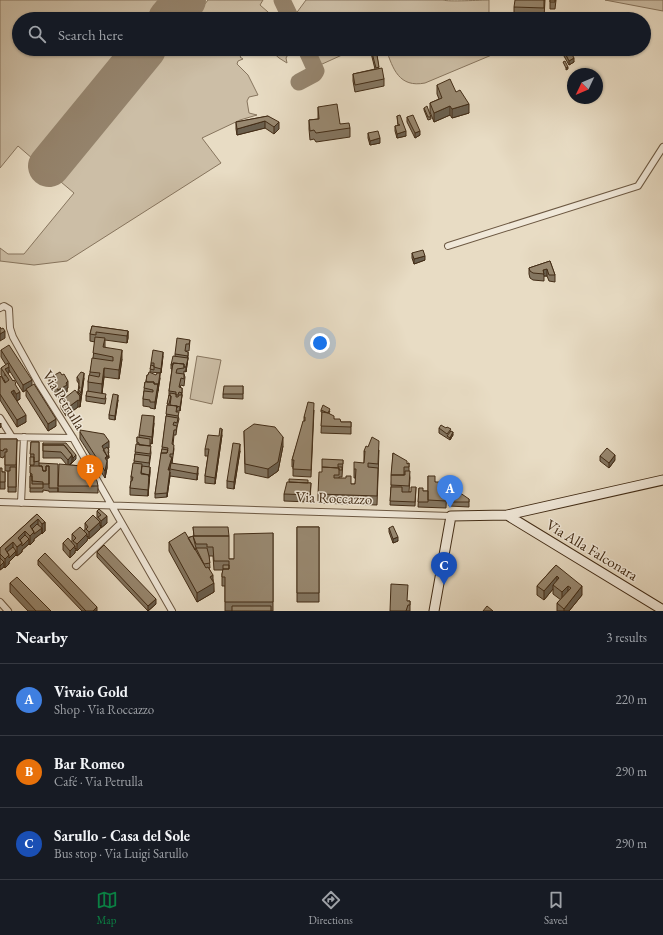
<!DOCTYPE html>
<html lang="en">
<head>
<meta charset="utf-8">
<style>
  :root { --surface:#171b24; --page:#242831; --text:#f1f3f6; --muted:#9ea1a6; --line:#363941; --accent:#0b8043 }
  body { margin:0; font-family:"EB Garamond",serif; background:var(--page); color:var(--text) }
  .compass { position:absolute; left:567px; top:68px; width:36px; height:36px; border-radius:50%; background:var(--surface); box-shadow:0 1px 3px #0004; rotate:226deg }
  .you { position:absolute; left:320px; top:343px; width:14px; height:14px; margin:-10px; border:3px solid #fff; border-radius:50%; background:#1a73e8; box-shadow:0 0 0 6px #1a73e833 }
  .badge { display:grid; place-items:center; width:26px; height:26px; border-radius:50%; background:var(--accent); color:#fff; font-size:13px; font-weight:700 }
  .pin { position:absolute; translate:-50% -33px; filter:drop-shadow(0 1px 2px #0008) }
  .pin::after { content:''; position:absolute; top:21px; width:14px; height:12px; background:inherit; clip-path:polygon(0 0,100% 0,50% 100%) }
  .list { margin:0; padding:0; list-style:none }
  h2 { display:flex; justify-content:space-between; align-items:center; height:52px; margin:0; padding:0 16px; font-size:17px }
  h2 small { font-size:13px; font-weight:400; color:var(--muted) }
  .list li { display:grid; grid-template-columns:26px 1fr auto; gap:12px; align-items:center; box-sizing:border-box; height:72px; padding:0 16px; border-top:1px solid var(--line) }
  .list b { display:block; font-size:15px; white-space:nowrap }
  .list p { margin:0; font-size:13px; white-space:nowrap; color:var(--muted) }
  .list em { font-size:13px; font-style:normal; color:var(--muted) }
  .icon { flex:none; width:22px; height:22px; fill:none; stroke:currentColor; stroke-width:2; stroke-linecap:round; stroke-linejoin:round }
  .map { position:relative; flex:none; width:663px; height:611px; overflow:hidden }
  .search { position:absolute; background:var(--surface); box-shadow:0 1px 3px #0004; left:12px; right:12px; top:12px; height:44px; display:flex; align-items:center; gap:10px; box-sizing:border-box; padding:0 14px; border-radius:22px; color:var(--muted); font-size:15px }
  .sheet { height:268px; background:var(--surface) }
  nav { display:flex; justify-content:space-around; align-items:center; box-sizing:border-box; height:56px; border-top:1px solid var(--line); background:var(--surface); font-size:11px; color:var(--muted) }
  nav a { display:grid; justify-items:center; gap:2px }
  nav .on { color:var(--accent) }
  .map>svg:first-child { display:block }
</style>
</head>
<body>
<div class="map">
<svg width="663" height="611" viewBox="0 0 663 611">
  <rect width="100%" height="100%" fill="#e8dcc4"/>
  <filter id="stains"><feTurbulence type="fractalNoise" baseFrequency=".005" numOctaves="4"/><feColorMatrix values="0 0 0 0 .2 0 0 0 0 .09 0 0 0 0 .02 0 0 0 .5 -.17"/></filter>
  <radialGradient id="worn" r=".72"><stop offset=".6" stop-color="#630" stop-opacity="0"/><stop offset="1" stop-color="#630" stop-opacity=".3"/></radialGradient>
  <!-- green -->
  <path fill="#ccbea6" stroke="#87755e" d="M0,0h162l-15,19h-128v30h103l-89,110 -15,-13 -18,22z
    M208,0h55l-3,5 16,14h-83z
    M306,0h137c5,2 38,0 46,0v15l10,1 3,3h-188l-4,-2 -13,2 -2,-4z
    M605,0h58v11z
    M168,49h78l-6,8 3,2 -5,2 -1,3 11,11 10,20 -9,2 -2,4 2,12 8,2 -17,5 -38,18 19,25 -154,98 -33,4 -34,-4v-13l8,6h16l50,-61 -13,-11z
    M269,49h30l1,1 -5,-1 -5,2 -4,7 1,5 -8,-5z
    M328,49h12l2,6 -22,10 -5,-10h9z
    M386,49h120l-81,34c-26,5 -32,-14 -39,-34z
    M197,356l24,4 -9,44 -22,-5z"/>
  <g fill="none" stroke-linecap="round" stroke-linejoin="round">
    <!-- taxiway -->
    <path stroke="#95846d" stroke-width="17" d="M282,0l9,19
      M299,82l15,-8 2,-3 -10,-22"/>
    <!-- runway -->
    <path stroke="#95846d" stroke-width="42" d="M169,19l16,-19
      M49,166l96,-117"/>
    <!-- street casing -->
    <g stroke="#6c5842" stroke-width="8">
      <path id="street" d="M448,246l190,-60 25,-39
        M0,308l4,-2 5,3 1,19 3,9 26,47 34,54 99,173
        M0,418l12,19
        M0,437l73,1
        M0,502l451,14
        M21,503l3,-66
        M76,566l45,-43
        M0,602l8,9"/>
    </g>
    <!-- secondary casing -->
    <g stroke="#422c16" stroke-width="11">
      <path id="secondary" d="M507,515l156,95
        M434,611l17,-95 56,-1 156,-35"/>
    </g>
    <!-- street -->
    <use href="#street" stroke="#f0e8d9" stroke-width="6"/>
    <!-- secondary -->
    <use href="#secondary" stroke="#f0e8d9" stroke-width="9"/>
  </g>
  <!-- wall -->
  <path fill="#837560" stroke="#422c16" d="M545,0l-1,18 -30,-2v-9z
    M550,0h6l-1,9h-5z
    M370,49h6l3,20 5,10v7l-29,6 -2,-11v-7l22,-5z
    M560,49h9l5,13 -5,3z
    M437,85l19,7 13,21 -17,5 -2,-3 -16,7 -4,-10v-9l9,-4 -2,-5z
    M318,107l22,17 10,4v9l-34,5 -2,-3 -4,1 -1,-11v-9l9,-1z
    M424,108l7,9v2l-3,1 -4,-10z
    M268,116l11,13 -5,5 -9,-6 -28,7 -1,-6v-7z
    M397,116l9,20 -9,2 -2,-7v-5h3z
    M407,117l13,18 -5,3 -8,-16z
    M368,133l12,10 -10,2 -2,-7z
    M412,253l13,7 -11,4 -2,-6z
    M550,261l5,14v7l-6,-1 -2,-5h-3v5l-11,-1 -3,-2 -1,-4v-6z
    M92,326l36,5v7l-1,5 -22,-3v7l17,12 -3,20 -15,-2 -2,16 4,5 -1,6 -19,-3v-5l2,-5v-9l5,-24 2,-16 -5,-1v-7z
    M190,340l-1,11h-3l2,7 -2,14 -2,-1v3l1,3 -1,9 -3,-1 -1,3 2,7 -2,16h-3v1l2,7 -2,8 -1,8h-2l-1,10 1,4 -2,14 26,10 -1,7 -27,-4 -3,21 -12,1v-4l7,-45 7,-54v-4l3,-22h-1v-4l4,-9v-2z
    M1,350l31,36 24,40 -8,5 -22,-35v-6l-3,2 -14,-22v3l-1,1 8,13 4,12 -3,2 9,21 -9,5 -17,-27v-23l6,6 -5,-8v-7l5,-3 -5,-8z
    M163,356l-2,17 -11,-1 1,-9z
    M147,375l13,3 -5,31 -5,-1v-1l-7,-1v-7l2,-17h1z
    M77,377l7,1 -4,29h-2l-12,9 -5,-8v-7l17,-9 1,-8 -2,-3z
    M49,378l19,10h-1v4l-9,5 -9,-12z
    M243,386v13l-20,-1v-4z
    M118,400l-3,20 -6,-1v-4z
    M314,410l-3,67 -18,-1v-9h-1v-7l12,-39v-4z
    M321,410l9,1 -1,2 5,6 7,3h10v12l-30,-1 1,-21h-1z
    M154,423l-2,21 -2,-1 1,10 -2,14 1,5 -2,24 -18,-1v-7l1,-7v-4l3,-14 1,-9 2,-10v-7l2,1v-3z
    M439,428l12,3 2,4 -3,5 -11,-7z
    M244,431l39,15 -5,25 -10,7 -23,-5z
    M80,432l29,16 -1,1 1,4 -1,1 1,4h-2v10l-2,10 -25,-39z
    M222,435l-7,49 -10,-1v-7l3,-20h-3v-7l14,-13z
    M0,439h17l-1,53h-8v-21h-3v-15h-1l-1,2 -3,-1z
    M31,442h8v21l19,22 9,-20 -6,-7h-18v-15l33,16 -6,6 11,1v-3l17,23v7l-40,-1v-4v4h-9v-1l-6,-1v2h-13z
    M379,450l-2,55 -59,-2v-9l4,-22 21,-12 -1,17h-3v1l12,6h4l1,-6h-2v-9l10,-6v-12z
    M240,451l-6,38 -7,-1v-7z
    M393,453l14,11 2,-1v8l1,7 -1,14h2l5,-5 -1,19 -25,-1z
    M600,456l15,4 -6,8 -9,-7z
    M0,468l2,4h3v17h-5z
    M428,476l7,6 6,3h6l-1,23 -28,-1 1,-19 4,3h5z
    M308,483h3l-1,19 -26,-1v-7z
    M469,499v8l-20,-1v-4z
    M99,509l8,14 -6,5v-1l-1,1v1l-11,10 -1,-1 -1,2v1l-10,10 -1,-1 -1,1v2l-5,5 -7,-8v-7l8,-1 1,-1v-7l13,-4v-7l11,-4 1,-1v-7z
    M37,514l8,8v9l-3,3 -1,-1 -7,6v2l-4,4 -1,-1 -7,6v2l-5,4 -1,-1 -7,7v2l-4,4 -1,-1 -4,3v-22z
    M193,527l36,32h5l39,-26v78h-48v-25h-3v-12l1,-4h-9l-1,-14h-4l1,12h-1l4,12 1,12 -17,10 -28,-51v-9l25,-6z
    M297,527h22v75h-22z
    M389,528l9,13 -5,2 -4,-11z
    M97,552l59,52 -8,7 -51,-54z
    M38,560l59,51h-15l-44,-46z
    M556,565l26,30 -13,16h-12v-8l4,-3 -8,-6v-5l-9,11 -7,-5v-9z
    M10,583l41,28h-23l-18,-19z
    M408,601h2v10h-20z"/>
  <!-- shaded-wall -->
  <path fill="#6a5f4e" stroke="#422c16" d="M574,58v4l-5,3v-4z
    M568,67v2l-2,1v-2z
    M469,104v9l-17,5v-9z
    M450,106v9l-16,7v-9z
    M265,121v7l-28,7v-6z
    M279,122v7l-5,5v-7z
    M406,131v5l-9,2v-4z
    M420,131v4l-5,3v-5z
    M380,138v5l-10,2v-4z
    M425,256v4l-11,4v-5z
    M547,269v7h-3l-1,-6z
    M5,331v7l-5,3v-7z
    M128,331v7l-1,5v-7z
    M122,350v9l-3,20v-9z
    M163,352v4l-2,17v-4z
    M188,352v6l-2,14v-5z
    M9,367v6l-4,3v-7z
    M104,368v9l-2,16v-9z
    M84,373v5l-4,29v-6l1,-6z
    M160,373v5l-2,13v-4z
    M32,380v6l-9,6v-7z
    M68,381v7h-1v4l-9,5v-7l8,-7z
    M158,384v7l-3,18v-7z
    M182,388v7l-2,16v-4z
    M14,390v7l-3,-5z
    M20,392v7l-4,2v-7z
    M118,395v5l-3,20v-4z
    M78,400v7l-12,9v-7z
    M26,415v7l-9,5v-7z
    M154,416v7l-2,21v-7z
    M56,419v7l-8,5v-7z
    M1,423v4l-1,1v-4z
    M222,429v6l-7,49v-6z
    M453,432v3l-3,5v-2z
    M283,437v9l-5,25 -10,7v-9z
    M109,441v7l-7,4v-6z
    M240,444v7l-6,38v-7z
    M72,455v7l-4,4v-6z
    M76,455v4l-3,3v-4z
    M615,455v5l-6,8v-5z
    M109,456v2h-2v10l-2,10v-20z
    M172,457v5l-4,12v-4z
    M150,467v5l-2,24v-6z
    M198,467v6l-1,7v-6z
    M170,472v4l-3,21v-4z
    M107,516v7l-6,5v-7z
    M38,519v9l-8,3v-5z
    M45,522v9l-3,3v-10z
    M100,522v4l1,-1v2l-1,1v1l-11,10v-7z
    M42,528v5l-8,6v2l-4,4v-9l4,-4z
    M25,531v9l-5,5 -2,-7z
    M87,534v3l1,-1v3l-1,1v1l-10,10v-7z
    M398,537v4l-5,2v-4z
    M29,539v5l-7,6v2l-5,4v-9l5,-4z
    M13,542v9l-8,3v-5z
    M75,546v3l1,-1v2l-1,1v2l-5,5v-7z
    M16,551v4l-7,7v2l-4,4v-9l4,-4z
    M4,562v5l-4,3v-4z
    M213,575v9l1,-1v9l-17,10v-9l13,-16z
    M557,576v9h-4v4l-9,11v-9z
    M568,586v9l-6,6v-9z
    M582,586v9l-13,16h-5v-2z
    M156,599v5l-8,7v-5z
    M97,607v4h-4z"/>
  <!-- building -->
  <path fill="#988870" stroke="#422c16" d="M515,0h29v8l-30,-1z
    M550,0h5v2h-5z
    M579,16l3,1 -1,2h-3z
    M371,49h5l3,18 -3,1z
    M563,49h6l5,9 -5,3z
    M565,61l3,6 -2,1 -3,-6z
    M382,68l2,11 -29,6 -2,-11z
    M450,79l6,13 4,-2 9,14 -17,5 -2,-3 -16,7 -4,-10 12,-5 -5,-13z
    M337,104l3,20 9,-1 1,5 -34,5 -2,-3 -4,1 -1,-11 10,-1 -1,-12z
    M427,106l4,11h-3l-4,-9z
    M400,115l6,16 -9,3 -2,-8 5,-1 -2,-1 -1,-8z
    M413,115l7,16 -5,2 -8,-16z
    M268,116l11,6 -5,5 -9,-6 -28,8 -1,-7z
    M378,131l2,7 -10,3 -2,-8z
    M423,250l2,6 -11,3 -2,-6z
    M550,261l5,14h-6l-2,-6 -4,1 1,4 -11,-1 -3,-2 -1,-3z
    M92,326l36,5 -1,5 -31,-4v3l-6,-1z
    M0,327l1,2 2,-1 2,3 -5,3z
    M95,337l10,1 -2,9 19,3 -3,20 -15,-2 -2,16 -14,-2 1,-7 10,2 1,-4 -10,-1 2,-14 21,3v-4l-20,-4z
    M177,338l13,2 -1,4h-3l-1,7 3,1v4l-13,-2z
    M9,345l23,35 -9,5 -22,-35z
    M153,350l10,2 -2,17 -7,-2v-4h-3z
    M173,356l15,2 -2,9h-2v-3l-11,-1v2h-2z
    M8,363l1,4 -4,2 8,12 1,-1 2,3 -1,1 5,8 -4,2 -2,-4 -3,2 15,23 -9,5 -17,-26v-17l1,-1 4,7 4,-3 -8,-12z
    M173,363l11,1v4l-7,1 -1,4 8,1v5l-3,-1 -2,9 3,1v5l-3,-1 -1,3h-2v-3l-7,-1z
    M151,365l3,1v4l-4,-1z
    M60,372l2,3 2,-1 4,7 -2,2 1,2 -9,5 -9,-12z
    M81,372l3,1 -3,20 -3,-4 2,-1 -1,-2v-6l-2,-3z
    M149,372l7,3 1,-2h3l-2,14v-3h-4v-2h-7v-1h-1l1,-6h1z
    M145,382h9v2h4l-3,18h-5v-2l-7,-1 1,-8 9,1v-2l-9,-2z
    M34,384l22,35 -8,5 -22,-35z
    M224,386h19v8h-20z
    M75,390l5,6v5l-2,-1 -12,9 -5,-8z
    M87,391l19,3 -1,5 -19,-3z
    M77,392h1l3,3 -1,5v-4z
    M170,393l6,1v3h2l1,-2h3l-2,12 -3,-1v2v-2l-7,-1 1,-7v-2h-1z
    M113,394l5,1 -3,21 -6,-1z
    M169,395l2,1 -2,8h-2z
    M308,402l6,1 -3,67 -18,-1 1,-9h-2l11,-39h2v-4h-1z
    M167,405l10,1 -1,6h3l-1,4 -12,-2z
    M323,405l7,4 -2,4 -7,-3z
    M322,412l6,1 6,3v3h6l1,3h10v5l-30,-1z
    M142,415l12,1 -2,21 -13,-2z
    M166,416l12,2 -1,5 -3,-1 -1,3 4,1 -1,4h-2l-2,14 2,1 -1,9h-3v3h2l-4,13h2l-3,23 -12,1 6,-41h6l1,-5 -6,-1z
    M254,424l21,3 8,10 -5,25 -10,7 -23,-5 -1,-33z
    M441,425l5,3 1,-1 4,2 -4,5 -8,-6z
    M220,428l2,1 -7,49 -10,-2 4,-27h-4l3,-14 11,1z
    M80,430l24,4 5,7 -7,5 5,10 -2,2 2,3 -2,10 -25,-39z
    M451,431l2,1 -3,6 -3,-2z
    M137,437l13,2v7l-11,-1v-2l-2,-1z
    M372,437l7,4 -1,23 -10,-1v4l10,1 -1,28 -59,-2 1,-22h3v-5l17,1v7h-5v3h12v-2h5v8h4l1,-15h-2v-7l10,1 1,-12h-1l2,-5 2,1z
    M0,439h17l-1,26h-11v-13h2v-3h-3l-1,2 -3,-1z
    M31,442h8v19l-5,1v-8h-4z
    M43,443h23l10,12 -3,3 -1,-3 -8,-10h-21z
    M233,443l7,1 -6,38 -7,-1z
    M136,444l15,2 -1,8 -15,-2z
    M43,445h21l8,10 -4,5 -7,-8 -18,-1z
    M107,447l2,3 -1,2 1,4h-2l-4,-6z
    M607,448l8,7 -6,8 -9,-7z
    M162,449l6,1 -1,3h-6z
    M393,453l14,8v3l2,-1v4h-5v8h-13z
    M135,454l15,2 -1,7 -15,-2z
    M30,457h4v8h-4z
    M322,459l21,1v4h-5v3h4v3h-3v-2l-17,-1z
    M39,463l19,1v24h-9v-22h-3v5h-3l-1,-5h-3z
    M81,463h5l11,18 1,5h-40l1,-22 23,2z
    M133,463l9,1 -1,9 8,2 -1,15 -18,-2 1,-7h1l1,-4h-2z
    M171,463l27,4 -1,7 -27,-5z
    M30,466h12l1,5h3v-5h3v18h-6v-2l-11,-1v-7l-2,-1z
    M142,466l8,1 -1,10v-2l-8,-1z
    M10,467h6v20h-8v-16h2z
    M0,468h2v4h3v10h-5z
    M405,471h5l-1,15 -18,-1v-10h14z
    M30,476h2v8h11v4h-13z
    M428,476h7v6h6v3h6l-1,16 -18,-1z
    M289,479l19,1v3l-19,-1z
    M287,482l24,1 -1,12 -26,-1z
    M391,487h11v5h9v-5h5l-1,15 -25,-1z
    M419,488h4v3h5v11h-10z
    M453,488l16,11v3h-20z
    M99,509l8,7 -6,5 -3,-4 3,-2 -4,-4z
    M37,514l8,8 -3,2 -4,-5 -8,7 4,6 -4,4 -5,-5 -7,7 4,5 -5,4 -4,-5 -8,7 4,6 -4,4 -5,-5v-6z
    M93,515l7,7 -11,10 -3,-3 2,-2 -3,-4z
    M37,524l5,4 -8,6v-2l-2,-3z
    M393,526l5,11 -5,2 -4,-11z
    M80,527l7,7 -10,10 -4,-3 3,-3 -4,-4z
    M193,527h35l1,9h-35z
    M297,527h22v66h-22z
    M185,532l21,36 2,-1 5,8 -3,2 4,6 -17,10 -28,-51z
    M273,533v69h-48v-25h-3v-3l1,-5h6v-8h-15l-1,-14h-6v-3h-11l-3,-8h36v23h5v-25z
    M25,535l4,4 -7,7v-3l-2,-3z
    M193,536l3,12 -1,2 -7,-12z
    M68,538l7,8 -5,5 -7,-8z
    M104,545l52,54 -8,7 -51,-54z
    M13,547l3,4 -7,7v-3l-2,-3z
    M196,548h11l2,8 1,7 -6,1z
    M45,553l52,54 -4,4h-7l-48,-51z
    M0,558l4,4 -4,4z
    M223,565h6v4h-6z
    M556,565l26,21 -18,23 -7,-6 14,-15 -3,-2 -6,6 -9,-7 6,-7 -2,-2 -13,15 -7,-5z
    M17,577l34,34h-15l-26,-28z
    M391,584l17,1 -1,16h3v4h-2l-2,6h-16z
    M232,606h39v5h-39z
    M487,606l6,5h-10z"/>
  <g text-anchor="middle" stroke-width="3" stroke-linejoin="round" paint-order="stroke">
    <!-- street labels -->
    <g font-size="15" fill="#422c16" stroke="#f0e8d9">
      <text transform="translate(64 400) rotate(58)" y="5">Via Petrulla</text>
      <text transform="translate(334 498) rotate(2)" y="5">Via Roccazzo</text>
      <text transform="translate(592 550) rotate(31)" y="5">Via Alla Falconara</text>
    </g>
  </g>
  <rect width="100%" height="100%" filter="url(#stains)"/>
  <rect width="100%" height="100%" fill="url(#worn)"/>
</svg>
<svg class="compass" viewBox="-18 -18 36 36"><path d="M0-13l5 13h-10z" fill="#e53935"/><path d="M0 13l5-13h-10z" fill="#9ea1a6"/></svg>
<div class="you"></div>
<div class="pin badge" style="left:450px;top:508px;background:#3f7fe0">A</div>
<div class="pin badge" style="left:90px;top:488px;background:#e8710a">B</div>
<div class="pin badge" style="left:444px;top:585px;background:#1a4fb4">C</div>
<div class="search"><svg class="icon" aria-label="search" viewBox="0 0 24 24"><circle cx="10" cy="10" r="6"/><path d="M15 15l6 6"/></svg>Search here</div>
</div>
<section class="sheet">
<h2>Nearby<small>3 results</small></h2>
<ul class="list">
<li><span class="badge" style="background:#3f7fe0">A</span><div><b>Vivaio Gold</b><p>Shop · Via Roccazzo</p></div><em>220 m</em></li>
<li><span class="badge" style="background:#e8710a">B</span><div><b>Bar Romeo</b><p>Café · Via Petrulla</p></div><em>290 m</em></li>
<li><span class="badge" style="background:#1a4fb4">C</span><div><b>Sarullo - Casa del Sole</b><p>Bus stop · Via Luigi Sarullo</p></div><em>290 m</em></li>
</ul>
</section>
<nav>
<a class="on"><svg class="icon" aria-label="map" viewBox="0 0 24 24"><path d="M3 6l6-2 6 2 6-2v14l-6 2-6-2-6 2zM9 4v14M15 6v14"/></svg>Map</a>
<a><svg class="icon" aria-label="directions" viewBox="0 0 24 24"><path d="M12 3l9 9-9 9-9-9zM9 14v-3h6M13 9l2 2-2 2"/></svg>Directions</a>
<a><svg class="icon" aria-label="saved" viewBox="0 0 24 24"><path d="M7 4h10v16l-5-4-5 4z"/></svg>Saved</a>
</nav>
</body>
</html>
